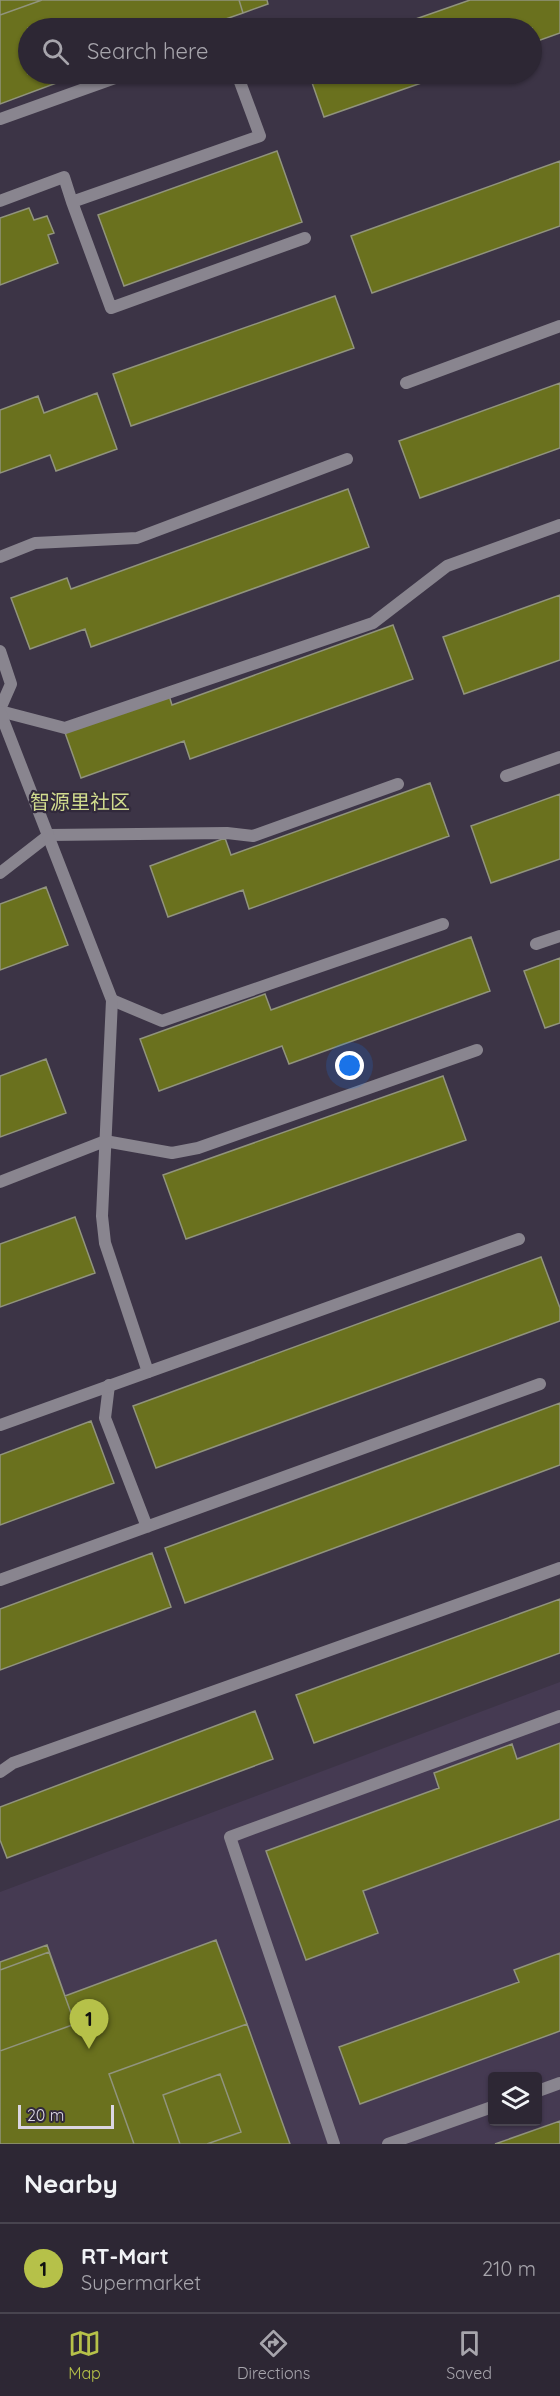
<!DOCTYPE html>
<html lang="en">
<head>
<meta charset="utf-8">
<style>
  :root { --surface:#2d2734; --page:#393340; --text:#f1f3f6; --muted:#a7a5ac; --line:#48444f; --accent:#b6c149 }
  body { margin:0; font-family:Quicksand,"Noto Sans SC",sans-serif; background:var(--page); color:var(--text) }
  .controls { position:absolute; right:18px; bottom:18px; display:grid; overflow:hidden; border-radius:6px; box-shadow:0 2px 4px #0004 }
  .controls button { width:54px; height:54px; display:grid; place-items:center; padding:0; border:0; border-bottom:2px solid var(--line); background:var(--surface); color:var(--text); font:30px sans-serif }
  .scale { position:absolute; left:18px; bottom:15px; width:96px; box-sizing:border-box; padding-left:6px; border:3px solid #dbd6e2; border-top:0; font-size:16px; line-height:21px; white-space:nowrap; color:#dbd6e2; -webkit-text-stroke:4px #31293b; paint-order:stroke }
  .you { position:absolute; left:350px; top:1066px; width:21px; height:21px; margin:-15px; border:4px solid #fff; border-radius:50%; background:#1a73e8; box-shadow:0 0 0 9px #1a73e833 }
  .badge { display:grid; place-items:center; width:39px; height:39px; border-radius:50%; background:var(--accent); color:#111; font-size:20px; font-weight:700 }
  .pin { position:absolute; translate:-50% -50px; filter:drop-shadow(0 2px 3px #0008) }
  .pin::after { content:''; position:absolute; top:32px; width:21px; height:18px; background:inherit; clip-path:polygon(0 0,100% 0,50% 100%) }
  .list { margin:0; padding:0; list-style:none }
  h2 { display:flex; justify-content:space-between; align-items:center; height:78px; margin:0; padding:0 24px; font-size:26px }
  h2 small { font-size:20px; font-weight:400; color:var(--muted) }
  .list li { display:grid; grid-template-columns:39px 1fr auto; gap:18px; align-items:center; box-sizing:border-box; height:90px; padding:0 24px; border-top:2px solid var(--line) }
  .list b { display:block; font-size:22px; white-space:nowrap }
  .list p { margin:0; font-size:20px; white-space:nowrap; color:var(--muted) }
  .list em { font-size:20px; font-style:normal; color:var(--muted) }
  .icon { flex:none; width:33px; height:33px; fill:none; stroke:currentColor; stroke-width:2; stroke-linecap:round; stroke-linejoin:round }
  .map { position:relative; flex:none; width:560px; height:2144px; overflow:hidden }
  .search { position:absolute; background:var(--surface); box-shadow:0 2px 4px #0004; left:18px; right:18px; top:18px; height:66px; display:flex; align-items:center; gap:15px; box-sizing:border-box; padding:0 21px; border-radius:33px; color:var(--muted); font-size:22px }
  .sheet { height:168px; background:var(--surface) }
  nav { display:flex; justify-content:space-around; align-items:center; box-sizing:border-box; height:84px; border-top:2px solid var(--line); background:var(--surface); font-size:16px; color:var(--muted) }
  nav a { display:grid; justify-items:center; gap:3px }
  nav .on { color:var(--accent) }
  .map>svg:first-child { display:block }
</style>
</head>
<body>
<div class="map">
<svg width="560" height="2144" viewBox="0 0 560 2144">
  <rect width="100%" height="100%" fill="#3c3446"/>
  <!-- built -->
  <path fill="#453a52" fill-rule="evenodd" d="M560,1682v462h-560v-252zM492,2076h46v46h-46z"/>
  <!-- building -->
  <path fill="#6a711e" stroke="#91947d" stroke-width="1.5" d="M0,0h42l-42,15z
    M42,0h197l4,13 -43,15h-40l-2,-6 -19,6h-111v46h28l3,8 -59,22v-89z
    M239,0h28l1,4 -25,9z
    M470,0h90v33l-28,10v-15h-142z
    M309,74h138l-123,43z
    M277,151l25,71 -178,64 -26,-71z
    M560,161v65l-188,67 -21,-57z
    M29,208l5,12 13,-4 7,17 -6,2 10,28 -58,22v-67z
    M335,296l19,52 -223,78 -18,-52z
    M560,383v65l-140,50 -21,-57z
    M97,393l20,56 -61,22 -6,-16 -50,18v-63l38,-14 6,17z
    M348,489l21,58 -278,100 -6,-18 -55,20 -19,-51 56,-20 4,11z
    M560,595v65l-96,34 -21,-57z
    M393,625l20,54 -223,80 -6,-18 -103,37 -18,-51 104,-38 5,16z
    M430,783l19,53 -200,73 -6,-19 -75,27 -18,-51 75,-28 6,17z
    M560,794v65l-69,24 -20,-57z
    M46,887l22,58 -68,25v-66z
    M471,937l19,54 -201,73 -7,-18 -123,45 -19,-52 125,-45 6,16z
    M560,958v65l-15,5 -21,-57z
    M46,1059l20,54 -66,24v-61z
    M443,1076l23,64 -280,99 -23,-64z
    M75,1217l20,56 -95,34v-63z
    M541,1257l19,51v13l-404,147 -23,-62z
    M560,1403v62l-375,138 -20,-55z
    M91,1421l23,62 -114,42v-70z
    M152,1553l19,54 -171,63v-61z
    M560,1599v54l-246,90 -18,-48z
    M255,1711l18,48 -266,99 -7,-18v-33z
    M560,1743v76l-197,72 15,42 -72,27 -40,-109 173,-63 -5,-15 78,-29 5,15z
    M216,1940l31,84 -138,50 25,70h-134v-182l47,-17 18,51z
    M49,1952l26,72 -75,27v-81z
    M560,1953v78l-200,73 -21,-57 180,-65 -5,-12z
    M247,2024l43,120h-156l-25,-70z
    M220,2074l21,58 -34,12h-27l-17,-49z
    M560,2121v23h-65z"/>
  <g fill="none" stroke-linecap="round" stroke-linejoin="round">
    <!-- service -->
    <path stroke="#89858f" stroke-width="12" d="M0,119l126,-45
      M0,201l64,-24 8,25 188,-66 -23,-62
      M72,202l39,106 194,-70
      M406,383l154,-57
      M0,557l35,-14 102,-5 210,-79
      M0,651l11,33 -11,25
      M0,711l65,17 308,-105 74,-57 113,-41
      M506,776l54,-19
      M0,873l49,-38 178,-2 26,3 145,-52
      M536,944l24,-8
      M112,1000l50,21 281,-97
      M0,1182l105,-41 67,12 26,-5 279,-98
      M148,1372l371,-133
      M109,1385l-4,33 42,109
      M0,1580l540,-196
      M0,1772l13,-9 547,-195
      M538,2091l22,-8
      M388,2144l104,-37"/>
    <!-- minor -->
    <path stroke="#89858f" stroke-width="12" d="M0,712l112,288 -10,216 3,27 43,129 -148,53
      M334,2144l-104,-307 330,-121"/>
  </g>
  <g text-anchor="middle" stroke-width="4.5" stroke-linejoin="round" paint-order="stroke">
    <!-- quarter labels -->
    <g font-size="20" fill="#d1db8e" stroke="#31293b">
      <text x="80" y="809">智源里社区</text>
    </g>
  </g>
</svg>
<div class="controls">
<button><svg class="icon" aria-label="layers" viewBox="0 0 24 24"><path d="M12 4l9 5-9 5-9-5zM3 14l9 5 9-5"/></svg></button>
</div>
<div class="scale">20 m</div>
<div class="you"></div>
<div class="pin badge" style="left:89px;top:2049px">1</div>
<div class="search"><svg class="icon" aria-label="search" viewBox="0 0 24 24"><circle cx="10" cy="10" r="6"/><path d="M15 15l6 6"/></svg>Search here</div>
</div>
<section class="sheet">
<h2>Nearby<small></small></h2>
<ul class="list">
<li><span class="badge">1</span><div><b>RT-Mart</b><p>Supermarket</p></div><em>210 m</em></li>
</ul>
</section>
<nav>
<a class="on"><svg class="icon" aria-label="map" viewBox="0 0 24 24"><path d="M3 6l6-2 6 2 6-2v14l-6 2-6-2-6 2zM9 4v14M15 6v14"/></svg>Map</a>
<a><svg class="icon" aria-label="directions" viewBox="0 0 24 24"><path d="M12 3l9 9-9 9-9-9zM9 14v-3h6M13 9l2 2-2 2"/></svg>Directions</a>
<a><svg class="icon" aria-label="saved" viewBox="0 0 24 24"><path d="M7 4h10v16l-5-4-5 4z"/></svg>Saved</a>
</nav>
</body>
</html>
